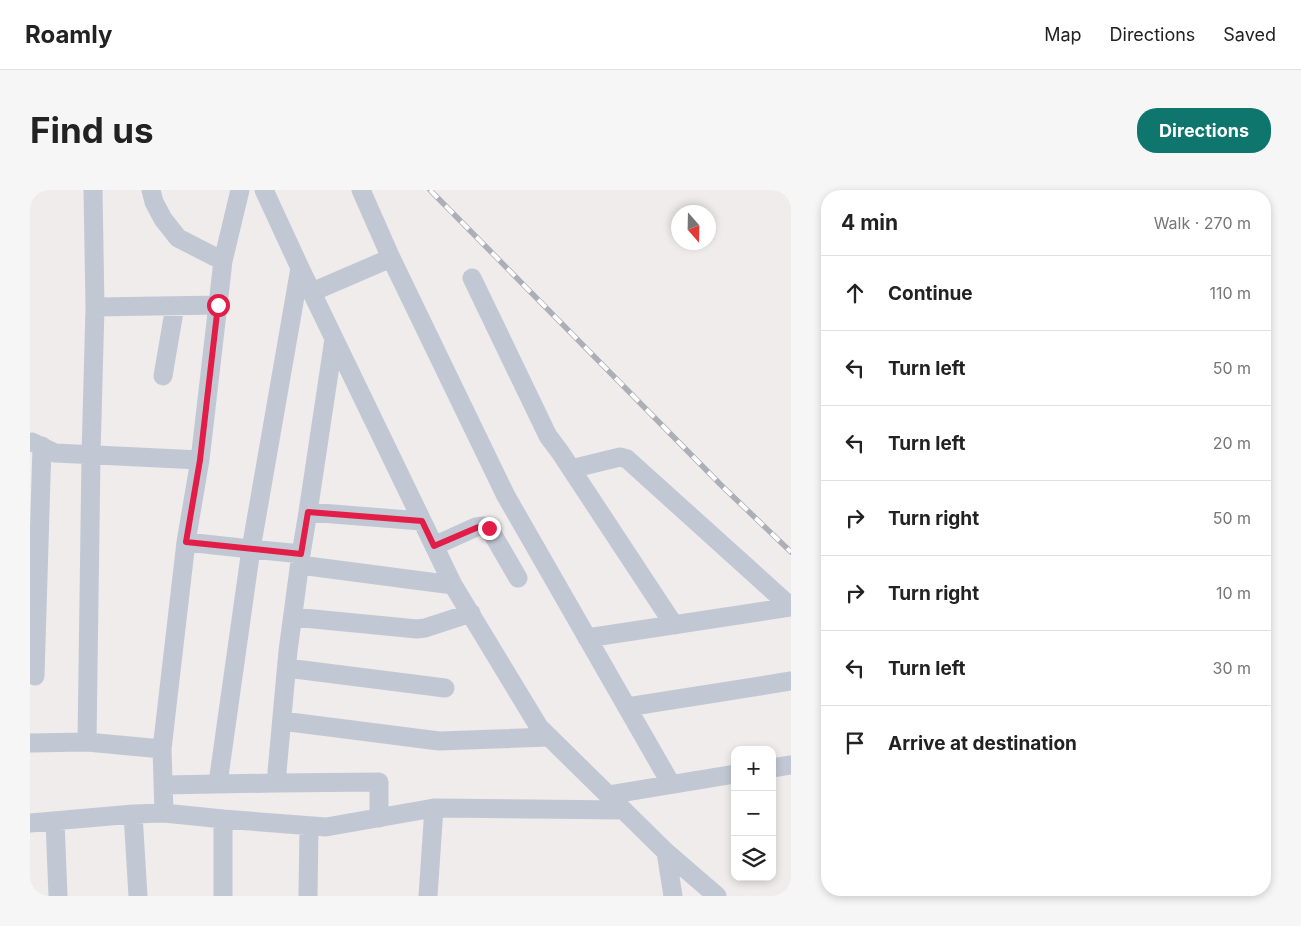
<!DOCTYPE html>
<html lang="en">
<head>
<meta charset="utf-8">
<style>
  :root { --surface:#fff; --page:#f6f6f6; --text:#222; --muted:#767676; --line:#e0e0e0; --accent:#0f766e }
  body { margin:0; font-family:Inter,sans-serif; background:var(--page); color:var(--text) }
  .controls { position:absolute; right:15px; bottom:15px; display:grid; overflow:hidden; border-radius:10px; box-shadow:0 2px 8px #0003 }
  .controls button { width:45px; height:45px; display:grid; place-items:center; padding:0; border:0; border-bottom:1px solid var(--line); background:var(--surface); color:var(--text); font:25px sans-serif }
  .compass { position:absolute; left:641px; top:15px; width:45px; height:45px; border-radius:50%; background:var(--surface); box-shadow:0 2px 8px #0003; rotate:160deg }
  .stop { position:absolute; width:15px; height:15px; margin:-11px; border:4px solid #e11d48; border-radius:50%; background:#fff }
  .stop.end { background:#e11d48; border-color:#fff; box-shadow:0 1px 5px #0008 }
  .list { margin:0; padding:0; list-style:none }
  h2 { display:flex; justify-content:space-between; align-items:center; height:65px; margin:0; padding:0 20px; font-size:21px }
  h2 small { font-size:16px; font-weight:400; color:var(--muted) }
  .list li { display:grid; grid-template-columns:32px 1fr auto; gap:15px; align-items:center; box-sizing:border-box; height:75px; padding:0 20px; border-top:1px solid var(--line) }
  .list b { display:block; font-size:19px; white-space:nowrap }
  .list em { font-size:16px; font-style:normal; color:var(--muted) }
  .icon { flex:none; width:28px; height:28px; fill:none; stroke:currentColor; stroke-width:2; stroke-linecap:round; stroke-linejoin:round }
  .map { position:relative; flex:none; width:761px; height:706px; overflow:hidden; border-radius:20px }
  header { display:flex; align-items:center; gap:30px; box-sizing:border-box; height:70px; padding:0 25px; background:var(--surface); border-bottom:1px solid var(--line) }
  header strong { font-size:24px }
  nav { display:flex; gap:28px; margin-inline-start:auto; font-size:18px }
  .intro { display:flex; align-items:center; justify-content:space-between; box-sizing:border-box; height:120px; padding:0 30px }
  h1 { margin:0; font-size:35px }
  .button { padding:12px 22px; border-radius:20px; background:var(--accent); color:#fff; font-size:18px; font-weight:700 }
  main { display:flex; gap:30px; padding:0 30px }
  aside { flex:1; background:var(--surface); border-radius:20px; box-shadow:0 2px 8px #0003 }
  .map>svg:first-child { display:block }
</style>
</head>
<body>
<header>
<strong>Roamly</strong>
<nav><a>Map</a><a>Directions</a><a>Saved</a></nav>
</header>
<div class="intro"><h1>Find us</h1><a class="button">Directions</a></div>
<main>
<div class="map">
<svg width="761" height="706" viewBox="0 0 761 706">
  <rect width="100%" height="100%" fill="#efeceb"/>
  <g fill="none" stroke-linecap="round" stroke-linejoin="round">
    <!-- minor -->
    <path stroke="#c1c8d4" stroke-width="19" d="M121,0l3,12 9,17 15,19 45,23
      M234,0l36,78 153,317 86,142 127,125 51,44
      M331,0l30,68 115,238 165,288
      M442,88l76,158 12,16 114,173
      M282,102l79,-34
      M65,117l124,-2
      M133,186l12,-70
      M2,252l23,11 145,7
      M541,279l49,-12 7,2 164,148
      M278,322l26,-173
      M156,352l65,7 49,-281
      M404,356l42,-19 7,-1 6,2 29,50
      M271,364l-13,97 -12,132 103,-1v36
      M270,375l153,20
      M263,427l124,12 8,-1 46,-15
      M557,448l204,-31
      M257,478l158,20
      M5,486l7,-230
      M597,517l164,-26
      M252,531l157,20 110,-4
      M57,552l4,-287 4,-148 -2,-117
      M0,553l57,-1 75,7 24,-207 14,-82 23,-199 17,-71
      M132,559l2,64 59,6 103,8 108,-19
      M742,578l19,-3
      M188,593l33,-234 50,5 7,-42 114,9
      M133,595l113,-2
      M578,605l127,-21
      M103,624l5,82
      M193,629v77
      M25,631l3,75
      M0,633l103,-9 31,-1
      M636,662l7,44
      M278,706l1,-70
      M398,706l6,-88 189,2"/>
    <!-- rail casing -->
    <g stroke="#adafb6" stroke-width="5.5">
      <path id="rail" d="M400,0l291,295 70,67"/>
    </g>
    <!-- rail -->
    <use href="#rail" stroke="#fff" stroke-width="4" stroke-dasharray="11" stroke-linecap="butt"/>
  </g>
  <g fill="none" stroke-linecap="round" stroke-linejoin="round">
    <!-- route -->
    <path stroke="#e11d48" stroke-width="6" d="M188,115l-18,155 -14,82 115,12 7,-42 114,9 12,25 42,-18 8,-2 5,2"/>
  </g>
</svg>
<div class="controls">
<button>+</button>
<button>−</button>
<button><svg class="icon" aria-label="layers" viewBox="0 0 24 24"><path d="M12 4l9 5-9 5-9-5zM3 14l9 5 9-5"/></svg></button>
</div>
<svg class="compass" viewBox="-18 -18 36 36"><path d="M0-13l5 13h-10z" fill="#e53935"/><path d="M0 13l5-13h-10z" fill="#767676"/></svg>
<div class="stop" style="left:188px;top:115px"></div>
<div class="stop end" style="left:459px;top:338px"></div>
</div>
<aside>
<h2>4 min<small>Walk · 270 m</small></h2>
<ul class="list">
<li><svg class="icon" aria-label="ahead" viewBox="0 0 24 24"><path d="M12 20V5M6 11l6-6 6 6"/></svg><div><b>Continue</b></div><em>110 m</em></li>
<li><svg class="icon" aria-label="left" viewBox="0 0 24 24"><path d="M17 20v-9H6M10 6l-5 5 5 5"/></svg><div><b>Turn left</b></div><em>50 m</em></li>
<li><svg class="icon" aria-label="left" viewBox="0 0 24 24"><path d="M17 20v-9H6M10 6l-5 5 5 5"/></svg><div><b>Turn left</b></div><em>20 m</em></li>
<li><svg class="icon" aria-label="right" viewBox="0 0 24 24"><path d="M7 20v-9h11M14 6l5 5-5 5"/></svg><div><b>Turn right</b></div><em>50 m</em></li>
<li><svg class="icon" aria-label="right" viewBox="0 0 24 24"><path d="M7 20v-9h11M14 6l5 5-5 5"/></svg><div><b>Turn right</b></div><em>10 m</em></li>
<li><svg class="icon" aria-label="left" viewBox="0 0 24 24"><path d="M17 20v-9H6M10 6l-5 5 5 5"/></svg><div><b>Turn left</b></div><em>30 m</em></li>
<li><svg class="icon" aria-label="arrive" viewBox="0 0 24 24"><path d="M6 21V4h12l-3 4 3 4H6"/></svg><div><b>Arrive at destination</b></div></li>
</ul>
</aside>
</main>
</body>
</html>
